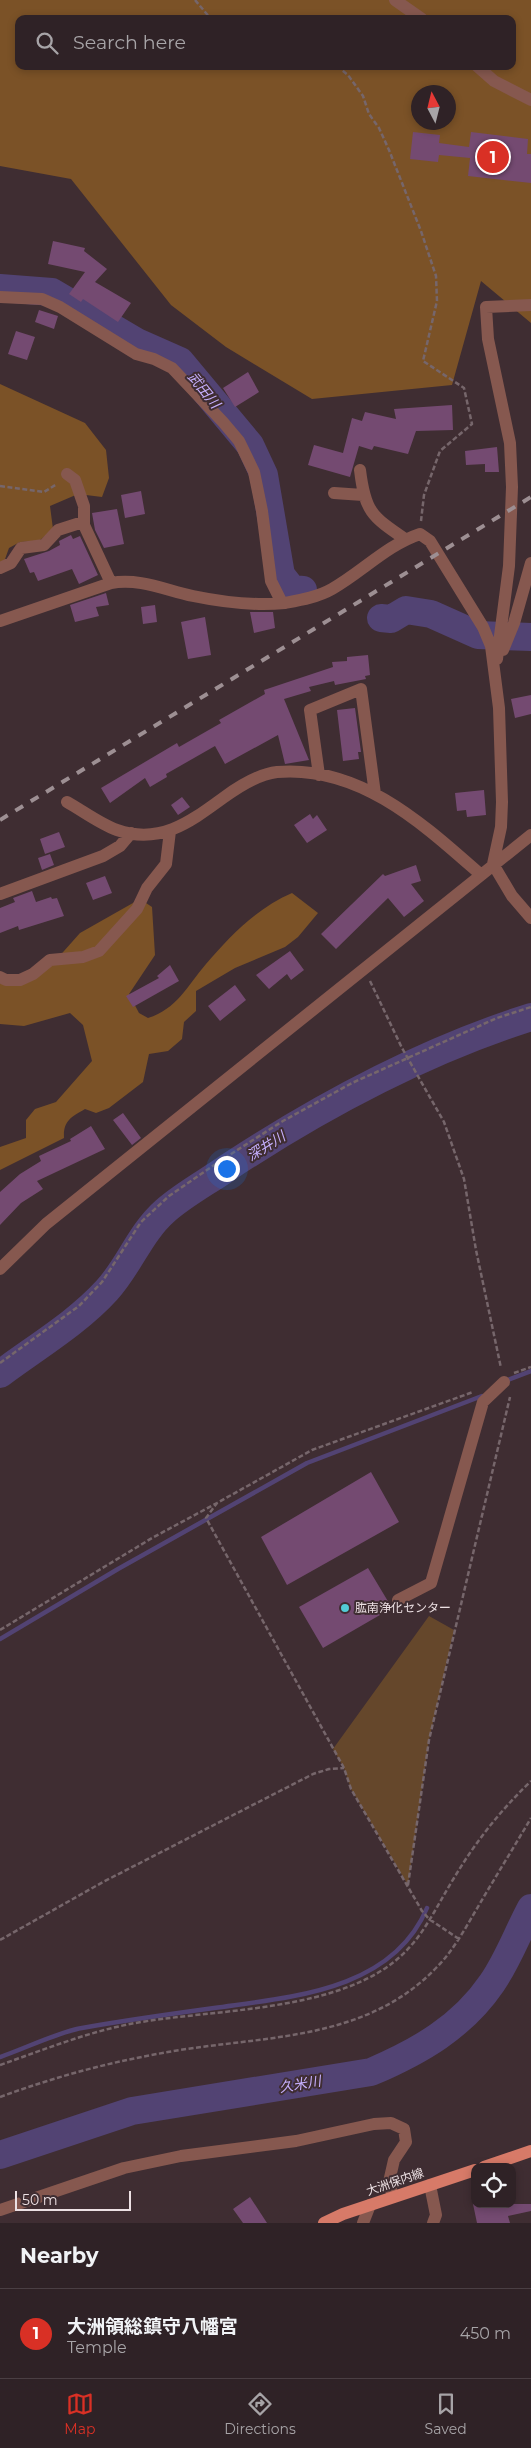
<!DOCTYPE html>
<html lang="en">
<head>
<meta charset="utf-8">
<style>
  :root { --surface:#2f2226; --page:#3b2f32; --text:#f1f3f6; --muted:#a7a4a7; --line:#4a3f43; --accent:#d93025 }
  body { margin:0; font-family:Montserrat,"Noto Sans JP",sans-serif; background:var(--page); color:var(--text) }
  .controls { position:absolute; right:15px; bottom:15px; display:grid; overflow:hidden; border-radius:10px; box-shadow:0 2px 8px #0003 }
  .controls button { width:45px; height:45px; display:grid; place-items:center; padding:0; border:0; border-bottom:1px solid var(--line); background:var(--surface); color:var(--text); font:25px sans-serif }
  .compass { position:absolute; left:411px; top:85px; width:45px; height:45px; border-radius:50%; background:var(--surface); box-shadow:0 2px 8px #0003; rotate:353deg }
  .scale { position:absolute; left:15px; bottom:12px; width:116px; box-sizing:border-box; padding-left:5px; border:2px solid #ece0e3; border-top:0; font-size:14px; line-height:18px; white-space:nowrap; color:#ece0e3; -webkit-text-stroke:4px #3f2d32; paint-order:stroke }
  .you { position:absolute; left:226px; top:1168px; width:18px; height:18px; margin:-12px; border:4px solid #fff; border-radius:50%; background:#1a73e8; box-shadow:0 0 0 8px #1a73e833 }
  .badge { display:grid; place-items:center; width:32px; height:32px; border-radius:50%; background:var(--accent); color:#fff; font-size:16px; font-weight:700 }
  .pin { position:absolute; translate:-50% -50%; border:2px solid #fff; box-shadow:0 1px 5px #0006 }
  .list { margin:0; padding:0; list-style:none }
  h2 { display:flex; justify-content:space-between; align-items:center; height:65px; margin:0; padding:0 20px; font-size:21px }
  h2 small { font-size:16px; font-weight:400; color:var(--muted) }
  .list li { display:grid; grid-template-columns:32px 1fr auto; gap:15px; align-items:center; box-sizing:border-box; height:90px; padding:0 20px; border-top:1px solid var(--line) }
  .list b { display:block; font-size:19px; white-space:nowrap }
  .list p { margin:0; font-size:16px; white-space:nowrap; color:var(--muted) }
  .list em { font-size:16px; font-style:normal; color:var(--muted) }
  .icon { flex:none; width:28px; height:28px; fill:none; stroke:currentColor; stroke-width:2; stroke-linecap:round; stroke-linejoin:round }
  .map { position:relative; flex:none; width:531px; height:2223px; overflow:hidden }
  .search { position:absolute; background:var(--surface); box-shadow:0 2px 8px #0003; left:15px; right:15px; top:15px; height:55px; display:flex; align-items:center; gap:12px; box-sizing:border-box; padding:0 18px; border-radius:10px; color:var(--muted); font-size:19px }
  .sheet { height:155px; background:var(--surface) }
  nav { display:flex; justify-content:space-around; align-items:center; box-sizing:border-box; height:70px; border-top:1px solid var(--line); background:var(--surface); font-size:14px; color:var(--muted) }
  nav a { display:grid; justify-items:center; gap:2px }
  nav .on { color:var(--accent) }
  .map>svg:first-child { display:block }
</style>
</head>
<body>
<div class="map">
<svg width="531" height="2223" viewBox="0 0 531 2223">
  <rect width="100%" height="100%" fill="#3f2d32"/>
  <!-- green -->
  <path fill="#65472b" d="M429,1616l25,14 -25,110 -21,145 -57,-96 -7,-21 -11,-19z"/>
  <!-- forest -->
  <path fill="#7b5227" fill-rule="evenodd" d="M0,0h531v323l-50,-42 -29,104 -140,14 -86,-52 -55,-42 -100,-126 -71,-13zM19,19h493v47h-493zM418,92h30v30h-30z
    M0,384l85,39 21,27 3,28 -7,19 -24,-3 -28,12 3,23 -14,12 -19,1 -11,6 -5,14h-4z
    M292,893l26,20 -20,24 -13,10 -50,21 -39,23v20l-12,11 -2,17 -14,12 -19,3 -6,28 -34,26 -13,5 -11,-4c-14,8 -22,12 -21,29l-64,32v-23l26,-9v-18l9,-11 21,-7 36,-41 -9,-36 -13,-12 -46,13 -24,-2v-40l56,-24 24,-27 60,-34 12,8 3,48 -26,39 10,19 9,5c29,-9 39,-32 58,-54 24,-28 51,-56 86,-71z"/>
  <g fill="none" stroke-linecap="round" stroke-linejoin="round">
    <!-- stream -->
    <path stroke="#524373" stroke-width="4.5" d="M505,1381l26,-10
      M0,1639l118,-70 189,-106 175,-67
      M0,2057c24,-8 58,-25 82,-29 44,-8 88,-14 132,-20 77,-11 178,-17 213,-100"/>
    <!-- river -->
    <path stroke="#524373" stroke-width="28" d="M0,288l52,4 85,50 43,19 70,84 14,30 17,100 11,14 11,1
      M381,618l10,1 15,-9 25,4 47,21 53,2
      M0,1374c36,-27 77,-51 107,-84 22,-24 33,-57 58,-79 19,-17 44,-30 65,-45 93,-61 194,-115 301,-149
      M0,2155l132,-44 239,-39c49,-21 91,-45 121,-89 16,-23 26,-51 39,-75"/>
  </g>
  <!-- building -->
  <path fill="#744a71" d="M413,132l27,3 -1,8 30,4 2,-15 57,7 -1,15h4v29l-63,-7 2,-18 -31,-3 -1,7 -28,-3z
    M53,241l32,7 -1,3 23,18 -12,13 36,21 -13,19 -35,-23 -2,3 -12,-8 16,-22 -37,-8z
    M39,310l19,6 -4,13 -19,-7z
    M16,331l19,6 -8,23 -19,-6z
    M248,372l11,20 -24,15 -12,-19z
    M452,405l1,25 -37,1 -8,23 -34,-8 -2,4 -13,-4 -9,31 -42,-12 6,-20 29,8 9,-35 10,3 3,-9 31,7 -2,-10z
    M497,447l2,25h-14v-8l-19,1 -1,-14z
    M141,491l4,23 -20,4 -4,-23z
    M117,509l7,35 -20,4 -9,-18 -3,-17z
    M71,535l2,4 7,-3 18,39 -19,9 -7,-15 -34,12 -4,-9 -4,1 -6,-14 25,-8 11,-6 -1,-4z
    M106,593l3,12 -13,2 3,9 -24,6 -5,-17z
    M155,605l2,17 -14,2 -2,-17z
    M250,612h23l2,16 -21,5z
    M205,617l6,38 -23,4 -7,-37z
    M368,655l2,20 -5,1 1,3 -31,6 -1,-4 -25,6 2,4 -27,8 25,61 -24,4 -7,-29 -53,29 -10,-18 -49,28 1,3 -17,10 -5,-9 -35,25 -9,-15 76,-45 2,4 42,-24 -2,-3 46,-26 -1,-4 69,-23 -1,-5 15,-1v-4z
    M531,695v19l-16,4 -4,-19z
    M355,708l6,44h-3l1,7 -16,2 -6,-51z
    M484,790l2,25 -19,2 -1,-7 -9,1 -2,-18z
    M182,797l8,10 -12,8 -7,-10z
    M310,814l3,5 4,-4 10,15 -20,13 -13,-18z
    M59,832l6,15 -20,7 -5,-15z
    M50,854l4,11 -12,5 -4,-12z
    M416,865l5,16 -10,3 13,17 -20,16 -16,-19 -52,51 -15,-15 62,-60 2,2z
    M105,876l7,17 -19,7 -7,-17z
    M32,891l4,11 15,-5 1,2 5,-1 7,18 -45,14 -1,-4 -18,7v-25l15,-6 -2,-4z
    M290,951l14,19 -13,10 -4,-6 -18,15 -13,-14z
    M170,965l9,16 -46,26 -7,-11 33,-18 -2,-2z
    M235,985l11,15 -26,21 -12,-15z
    M123,1113l18,25 -9,7 -19,-25z
    M91,1126l14,23 -68,32 6,8 -22,14 -21,22v-33l20,-18 21,-13 -2,-5 32,-15 -1,-2z
    M371,1472l28,50 -112,63 -26,-48z
    M368,1568l24,40 -69,40 -24,-41z
    M250,2197l17,26h-24l-10,-14z
    M473,2204h58v7l-23,5 2,7h-33z"/>
  <g fill="none" stroke-linecap="round" stroke-linejoin="round">
    <!-- path -->
    <path stroke="#76666b" stroke-width="2.5" stroke-dasharray="5 2.5" stroke-linecap="butt" d="M195,0l16,19
      M337,66l11,9 15,21 6,18 10,14 10,22 32,81 15,45 1,25 -14,60 41,27 8,36 -32,27 -16,44 -3,26
      M0,486l44,6 13,-8
      M370,981l32,67 42,74 20,57 12,71 25,118
      M0,1363l79,-57 23,-24 39,-60 28,-26 51,-35 63,-40 69,-38 145,-65 34,-11
      M514,1373l17,-6
      M0,1630l152,-92 65,-35
      M408,1885l21,-145 81,-343
      M459,1939l-30,-20 -7,-8 -71,-122 -7,-21 -138,-250 11,-15 95,-53 161,-58
      M0,1940l103,-58 210,-108 16,-5 15,-1
      M0,2065c43,-15 85,-32 130,-41 82,-16 215,-10 276,-73 20,-20 33,-49 48,-73 22,-37 46,-67 77,-97
      M0,2097c52,-19 102,-33 157,-43 96,-19 205,-9 279,-86 18,-18 30,-41 43,-63 17,-29 35,-58 52,-87"/>
    <!-- minor -->
    <path stroke="#86584f" stroke-width="12" d="M395,0l27,19
      M477,66l17,15 37,19
      M0,297l42,2 18,8 76,47 18,5 18,9 51,54 16,19 15,31 8,39 9,70 11,22
      M360,470c5,41 11,46 45,69
      M67,474l8,6 9,26v19l27,58
      M334,493l29,2
      M0,568l11,-5 10,-15 23,-3 14,-15 25,-8
      M0,621l111,-38c29,-5 54,7 82,13 29,6 62,10 92,7 16,-3 33,-6 47,-14 30,-17 55,-44 88,-55l10,7 53,86 8,19 8,62 3,94 -1,25 -8,37 19,32 19,22
      M503,650l11,-27 17,-60
      M497,659l12,-93 3,-79 -2,-44 -22,-104 -2,-32 45,-2
      M319,775l-9,-65 51,-21 14,105
      M67,802c16,9 33,22 50,28 43,15 73,-8 106,-32 15,-11 36,-24 54,-26 83,-7 146,52 203,102
      M0,894l103,-38 17,-10 11,-13
      M0,977l6,3h14l13,-6 17,-14 33,-3 16,-6 38,-42 10,-21 19,-24 4,-33
      M0,1269l46,-45 485,-389
      M398,1600l33,-17 52,-181 21,-20
      M430,2185l6,30 -3,8
      M0,2210l124,-42 57,-12 115,-15 78,-17 17,-1 13,6 2,13 -12,18 -5,22 4,15
      M363,2223l7,-18"/>
    <!-- major -->
    <path stroke="#d77a68" stroke-width="12" d="M484,2167l47,-16
      M324,2223l19,-9 132,-44"/>
    <!-- rail -->
    <path stroke="#9d8f93" stroke-width="4" stroke-dasharray="9 9" stroke-linecap="butt" d="M0,820l531,-323"/>
  </g>
  <!-- markers -->
  <circle fill="#52ccd6" stroke="#3f2d32" stroke-width="2" cx="345" cy="1608" r="5"/>
  <g text-anchor="middle" stroke-width="4" stroke-linejoin="round" paint-order="stroke">
    <!-- poi labels -->
    <g font-size="12" fill="#ece0e3" stroke="#3f2d32" text-anchor="start">
      <text x="355" y="1612">肱南浄化センター</text>
    </g>
    <!-- street labels -->
    <g font-size="12" fill="#ece0e3" stroke="#3f2d32">
      <text transform="translate(395 2182) rotate(-19)" y="4">大洲保内線</text>
    </g>
    <!-- water labels -->
    <g font-size="14" font-style="italic" fill="#c6affd" stroke="#3f2d32">
      <text transform="translate(204 390) rotate(51)" y="5">武田川</text>
      <text transform="translate(266 1146) rotate(-32)" y="5">深井川</text>
      <text transform="translate(300 2084) rotate(-9)" y="5">久米川</text>
    </g>
  </g>
</svg>
<div class="controls">
<button><svg class="icon" aria-label="locate" viewBox="0 0 24 24"><circle cx="12" cy="12" r="6"/><path d="M12 2v4M12 18v4M2 12h4M18 12h4"/></svg></button>
</div>
<svg class="compass" viewBox="-18 -18 36 36"><path d="M0-13l5 13h-10z" fill="#e53935"/><path d="M0 13l5-13h-10z" fill="#a7a4a7"/></svg>
<div class="scale">50 m</div>
<div class="you"></div>
<div class="pin badge" style="left:493px;top:157px">1</div>
<div class="search"><svg class="icon" aria-label="search" viewBox="0 0 24 24"><circle cx="10" cy="10" r="6"/><path d="M15 15l6 6"/></svg>Search here</div>
</div>
<section class="sheet">
<h2>Nearby<small></small></h2>
<ul class="list">
<li><span class="badge">1</span><div><b>大洲領総鎮守八幡宮</b><p>Temple</p></div><em>450 m</em></li>
</ul>
</section>
<nav>
<a class="on"><svg class="icon" aria-label="map" viewBox="0 0 24 24"><path d="M3 6l6-2 6 2 6-2v14l-6 2-6-2-6 2zM9 4v14M15 6v14"/></svg>Map</a>
<a><svg class="icon" aria-label="directions" viewBox="0 0 24 24"><path d="M12 3l9 9-9 9-9-9zM9 14v-3h6M13 9l2 2-2 2"/></svg>Directions</a>
<a><svg class="icon" aria-label="saved" viewBox="0 0 24 24"><path d="M7 4h10v16l-5-4-5 4z"/></svg>Saved</a>
</nav>
</body>
</html>
